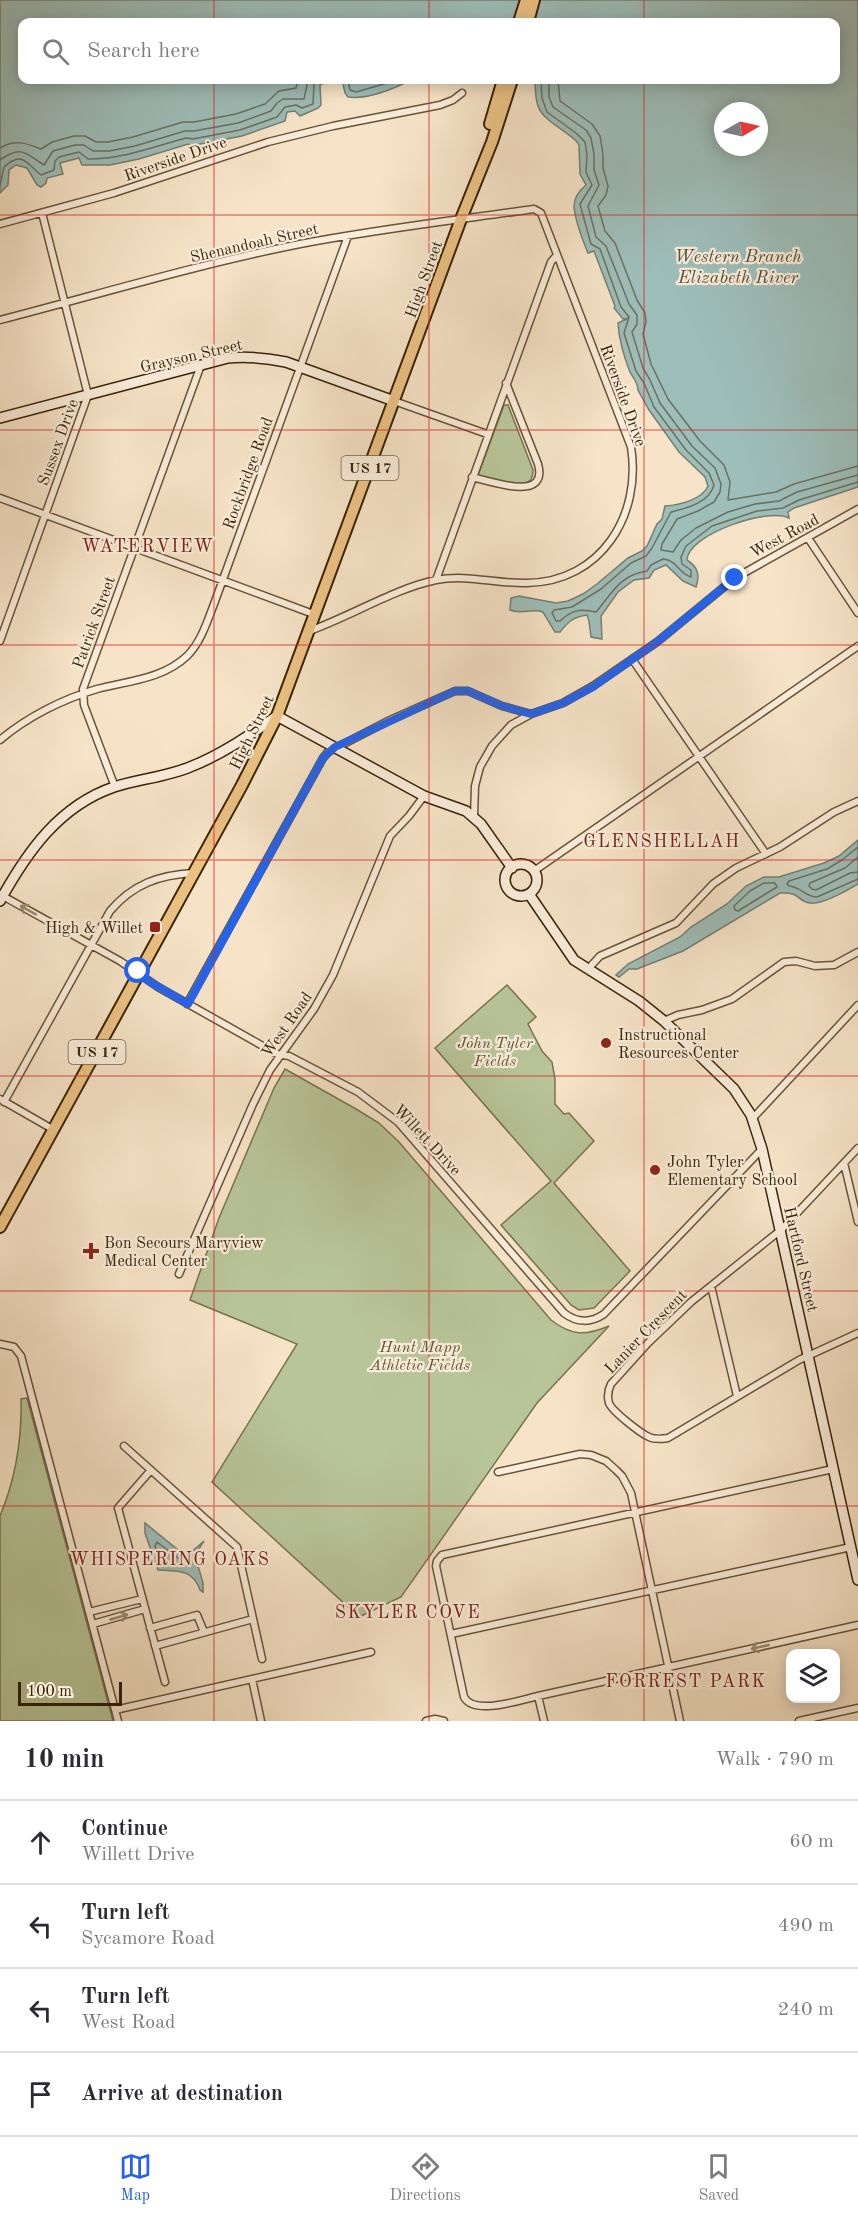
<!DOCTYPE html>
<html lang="en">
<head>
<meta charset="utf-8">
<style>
  :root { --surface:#fff; --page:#f7f7f7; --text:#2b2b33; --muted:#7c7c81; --line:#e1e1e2; --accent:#2563eb }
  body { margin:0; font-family:"Old Standard TT",serif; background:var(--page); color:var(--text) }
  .controls { position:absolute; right:18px; bottom:18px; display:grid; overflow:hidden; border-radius:12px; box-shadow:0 3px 15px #0003 }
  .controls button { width:54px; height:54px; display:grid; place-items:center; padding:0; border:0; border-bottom:2px solid var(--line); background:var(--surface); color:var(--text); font:30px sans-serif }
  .compass { position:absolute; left:714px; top:102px; width:54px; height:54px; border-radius:50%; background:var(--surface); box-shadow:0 3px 15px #0003; rotate:81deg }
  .scale { position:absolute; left:18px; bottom:15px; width:104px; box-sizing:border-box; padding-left:6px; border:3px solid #382406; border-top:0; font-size:16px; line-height:21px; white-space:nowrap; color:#382406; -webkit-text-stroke:4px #faeddb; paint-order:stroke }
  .stop { position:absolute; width:18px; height:18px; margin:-14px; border:4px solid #2563eb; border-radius:50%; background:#fff }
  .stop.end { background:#2563eb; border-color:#fff; box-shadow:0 2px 6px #0008 }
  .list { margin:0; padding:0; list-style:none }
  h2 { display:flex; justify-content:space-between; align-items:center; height:78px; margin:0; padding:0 24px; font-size:26px }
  h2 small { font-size:20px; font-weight:400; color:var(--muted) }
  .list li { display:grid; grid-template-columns:39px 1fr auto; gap:18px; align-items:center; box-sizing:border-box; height:84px; padding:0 24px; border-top:2px solid var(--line) }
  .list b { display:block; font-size:22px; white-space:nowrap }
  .list p { margin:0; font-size:20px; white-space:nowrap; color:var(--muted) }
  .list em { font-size:20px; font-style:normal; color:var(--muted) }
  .icon { flex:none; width:33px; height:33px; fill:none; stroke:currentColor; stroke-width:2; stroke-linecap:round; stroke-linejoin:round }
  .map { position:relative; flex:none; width:858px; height:1721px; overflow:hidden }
  .search { position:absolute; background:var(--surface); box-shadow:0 3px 15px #0003; left:18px; right:18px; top:18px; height:66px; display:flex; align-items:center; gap:15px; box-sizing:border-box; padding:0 21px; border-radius:12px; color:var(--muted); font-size:22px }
  .sheet { height:414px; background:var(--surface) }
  nav { display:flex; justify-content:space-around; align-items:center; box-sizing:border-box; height:84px; border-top:2px solid var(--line); background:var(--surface); font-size:16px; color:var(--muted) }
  nav a { display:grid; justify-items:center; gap:3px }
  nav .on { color:var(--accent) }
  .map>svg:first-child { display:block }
</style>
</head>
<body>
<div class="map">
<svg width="858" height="1721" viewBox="0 0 858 1721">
  <rect width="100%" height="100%" fill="#f7e4c8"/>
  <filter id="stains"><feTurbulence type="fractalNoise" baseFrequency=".00333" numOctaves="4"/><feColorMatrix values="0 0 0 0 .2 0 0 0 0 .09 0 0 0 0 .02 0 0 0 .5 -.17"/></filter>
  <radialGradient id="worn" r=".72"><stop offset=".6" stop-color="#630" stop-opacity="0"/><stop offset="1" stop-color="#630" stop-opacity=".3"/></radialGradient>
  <!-- green -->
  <path fill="#b8c599" stroke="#787450" stroke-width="1.5" d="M504,405h4l25,65c0,9 -3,12 -11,15l-44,-10z
    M507,985l29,32 -8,7 14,27 10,11 3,17v25l9,10 5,-1 25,28 -40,42 76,88 -36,37 -15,2 -8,-5 -70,-80 50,-44 -116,-133z
    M285,1069l71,40 23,14 20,19 152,178c21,16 34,16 58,6l-72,77 -136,194 -42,20 -147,-135 85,-138 -107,-44 29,-82 55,-130z
    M27,1398l86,323h-113v-205c16,-38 22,-76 21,-117z"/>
  <!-- water -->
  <path fill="#9ebeba" stroke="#758072" stroke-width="1.5" fill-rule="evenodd" d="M0,0h858v487l-64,21 -6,4 1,6c-20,-11 -101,16 -102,42 11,7 13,15 9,27l-13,-6 -17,-16 -12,5 -5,8 -15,2 -16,12 -17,24 1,23 -11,-2 -2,-16 -2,-6c-14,2 -19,7 -27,17h-5l-12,-20c-11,-4 -22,3 -33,-2l1,-12 8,-2 37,7 12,-2 15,-7 14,-10 31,-26 14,-7 5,-5 10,-22 5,-5 3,-13c14,-1 37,-6 43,-20l-3,-9 -26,-25 -30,-42 -11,-20c0,-8 -5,-12 -8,-18 -6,-15 -11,-33 -12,-49l11,-5 -6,1 -9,-11 1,-2 -21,-55 -6,2c-5,-12 -13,-34 -14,-47 0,-8 6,-16 12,-21l-6,-11 -1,-29c-3,-6 -9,-9 -14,-13 -27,-19 -29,-20 -30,-52h301v-58h-814v58h307l-9,5 1,20 -3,3 -18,8 -5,-5 -8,1 -2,9 -43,15 -52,10 -2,-2 -49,15 -29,6h-28l-3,-7 -19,5 3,11 -16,4 -1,5 -5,4 -4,-2 -10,-17 -11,-3 -7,5 -1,15 -8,8zM723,111h36v36h-36z
    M342,80h69c-18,9 -43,20 -63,17l-3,-4z
    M858,840v44c-10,6 -36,21 -48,19 -14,-2 -8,-11 -30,-10l-97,58 -46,18h-8l-10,8 -3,-2 12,-11 52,-27 11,-10 36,-23 19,-18 18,-9h15l45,-14 15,-7z
    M145,1523l38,31h6l15,-13 -9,14 8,28v9l-3,-2c-7,-21 -22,-19 -42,-20l-13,-37z"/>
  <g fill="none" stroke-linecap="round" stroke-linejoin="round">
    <!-- shore -->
    <path stroke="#6b7160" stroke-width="1.5" d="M348,80l2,10 6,2 42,-12
      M541,80l1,18 5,14 29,21 9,9 2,13 -1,17 6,13 -12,19 11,40 9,5 21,58 8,10 -5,16 12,38 8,12 10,24 32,43 23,23 5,12c-5,18 -27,23 -43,27l-19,36 -6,8 -15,7 -30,26 -29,18 -18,3 -2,3 4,8h4c12,-11 20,-13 36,-9 16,-18 23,-37 51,-41l4,-6 12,-6c14,1 16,15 28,18v-7l-9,-6 -1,-7 5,-11 26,-20 45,-15 26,-3 16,-8 59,-18
      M549,80v17l4,10 33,23 5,8 3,16v16l5,15 -11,21 8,31 10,9 23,58 8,11v9l-5,8 11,36 7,12 10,23 32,43 23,22 6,16 -1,8 -6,10 -16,9 -21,8 -15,25 -1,6 12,2 8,-12 15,-12 32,-16 27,-8 24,-3 18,-9 61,-17
      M558,80l2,21 32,23 8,12 3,18v14l5,18 -2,9 -8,11 7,25 10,12 22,57 8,13 1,9 -3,12 8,30 17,35 32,42 24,24 6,17 -2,18 48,-8 18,-8 64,-18
      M0,148c15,-9 26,-5 41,1l11,-7 22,-6h11l11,6h12l25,-5 50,-15h11l42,-8 29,-10 14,-13 17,-3 2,-8
      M0,160c22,-16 26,-6 44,5l9,-14 22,-6h9l9,6h16l26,-5 50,-15h9l44,-8 33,-12 6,-8 6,-4h21l4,-19
      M0,185l4,-18c19,-17 23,-3 37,8l13,-5 1,-9 4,-4 20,-5 9,7c35,0 65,-12 98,-21l7,1 47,-9 37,-13 8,-10 11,-2 6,3 11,-4 1,-20 3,-4
      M858,847l-16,13 -15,9 -38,12 -2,3 2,2c12,1 17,11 28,11l41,-18
      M858,857l-13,11 -35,15 -1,3 3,3 4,1 34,-17 8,-1
      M764,883h11l2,4 -39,24 -3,-1 -1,-4 16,-15z
      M157,1542l25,19v4l-21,-2 -6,-17z"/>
    <!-- street casing -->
    <g stroke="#685436" stroke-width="9">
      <path id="street" d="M0,224l114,-31 154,-51 65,-16 107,-21 13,-5 9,-7
        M0,320c100,-26 199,-56 300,-76 78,-15 156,-24 234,-35l7,4 90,234c11,68 -30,135 -104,136 -31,1 -60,-9 -91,-3 -40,8 -87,37 -127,51
        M394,401l93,33
        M472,477c17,4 77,26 66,-13l-32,-81
        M0,498l316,117
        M808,538l50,75
        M436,580l115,-318 6,-7
        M0,641l88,-246 -46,-182
        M632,659l134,195
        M0,740c27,-23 63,-41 97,-51 31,-8 66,-10 90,-33 14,-14 20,-34 27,-52l134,-368
        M115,787l-31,-82 -1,-16 118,-324
        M474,817l1,-31 5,-19 12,-21 19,-21 20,-11 32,-11 30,-17 64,-44 78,-64 123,-69
        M534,871l324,-225
        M1,895l119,66 38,26 119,67 12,2 69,36 40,30 166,191c13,10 27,10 40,1l158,-165
        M588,969l12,-13 76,-33 37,-39 23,-16 44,-21 54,-35 24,-11
        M187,1004l136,-246 5,-6 62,-32 65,-29h13l34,15 29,8
        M664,1021l14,-6 24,-5 30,-11 52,-37 12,-1 19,5 19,-1 24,-13
        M0,1099l54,31
        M4,1102l106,-191c23,-27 49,-36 83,-38
        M753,1118l105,-113
        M858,1148l-76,81 -91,73 -43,41 -37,41c-3,6 -4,12 -2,19 3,8 31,30 40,34 6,3 13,2 19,1l131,-78 59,-27
        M844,1163l14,59
        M179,1274l74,-170 17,-34 44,-61 19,-34 57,-139 19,-20 15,-20
        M711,1286l26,110
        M0,1344l14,3 7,9 97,365
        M124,1446l113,101 25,112
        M833,1469l-391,86 -5,6 -1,5 28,131c10,19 56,3 74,-1l320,-71
        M151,1470l-33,38 47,174
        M498,1472l82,-18 11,1 15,6 10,9 6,6 9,17 49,228
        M89,1612l53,-13
        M93,1624l52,-15
        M150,1628l47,-13 7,17
        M451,1634l400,-87
        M155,1646l98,-27
        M252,1679l9,42
        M538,1696l6,25
        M115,1710l256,-58
        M426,1721l9,-2 9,2
        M799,1721l59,-13"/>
    </g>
    <!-- secondary casing -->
    <g stroke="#382406" stroke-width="12">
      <path id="secondary" d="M0,418l228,-60c20,-2 38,0 58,4l108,39
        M505 880a16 16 0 1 1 32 0a16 16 0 1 1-32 0Z
        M529,894l45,66 65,41 25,20 70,68 17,26 11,34 96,431
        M0,901c27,-49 59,-95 114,-114 25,-8 52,-10 76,-20 31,-12 60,-32 87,-51l147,80 42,15 15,13 31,44"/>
    </g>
    <!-- primary casing -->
    <g stroke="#382406" stroke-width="14">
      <path id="primary" d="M519,22l7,-22
        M528,22l6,-22
        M490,124l13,-44
        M0,1227l242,-442 35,-69 184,-497 31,-77 20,-62"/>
    </g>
    <!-- street -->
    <use href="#street" stroke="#faeddb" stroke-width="6"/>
    <!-- secondary -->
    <use href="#secondary" stroke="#faeddb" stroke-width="9"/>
    <!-- primary -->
    <use href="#primary" stroke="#ecc284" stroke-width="10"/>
  </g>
  <!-- one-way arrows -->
  <defs><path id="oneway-shaft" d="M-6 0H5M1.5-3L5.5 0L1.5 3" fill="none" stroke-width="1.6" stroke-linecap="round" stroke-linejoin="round" transform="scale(1.5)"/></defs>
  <g stroke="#998870">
    <use href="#oneway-shaft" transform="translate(28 910) rotate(-151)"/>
    <use href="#oneway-shaft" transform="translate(119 1617) rotate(-16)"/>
    <use href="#oneway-shaft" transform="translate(760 1647) rotate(167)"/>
  </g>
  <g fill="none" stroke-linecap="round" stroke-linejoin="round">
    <!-- route -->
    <path stroke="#2563eb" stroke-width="8" d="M138,971l12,11 38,22 135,-246 12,-11 120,-56h13l34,15 29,8 32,-11 30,-16 64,-45 78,-64"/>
  </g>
  <!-- grid -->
  <path fill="none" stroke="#d62828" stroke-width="1.5" stroke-opacity="0.55" d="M214,0v22M429,0v22M644,0v22M214,80v1641M429,80v1641M644,80v1641M0,215h858M0,430h858M0,645h858M0,860h858M0,1076h858M0,1291h858M0,1506h858"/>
  <!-- markers -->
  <g fill="#8f2418" stroke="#faeddb" stroke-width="2">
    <rect x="149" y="921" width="12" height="12" rx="3"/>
    <circle cx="606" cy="1043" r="6"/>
    <circle cx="655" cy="1170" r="6"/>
    <path d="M88 1242h6v6h6v6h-6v6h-6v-6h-6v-6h6z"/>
  </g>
  <g text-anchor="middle" stroke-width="4.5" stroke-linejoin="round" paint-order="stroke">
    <!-- shield labels -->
    <g fill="#faeddb" stroke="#726046" stroke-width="1.5">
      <rect x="341.5" y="456" width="57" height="24" rx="4.5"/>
      <rect x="68.5" y="1040" width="57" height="24" rx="4.5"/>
    </g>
    <g font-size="15" font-weight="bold" fill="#382406">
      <text x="370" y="473">US 17</text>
      <text x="97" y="1057">US 17</text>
    </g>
    <!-- street labels -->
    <g font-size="16" fill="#382406" stroke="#faeddb">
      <text transform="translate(175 158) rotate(-19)" y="6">Riverside Drive</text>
      <text transform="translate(254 242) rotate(-13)" y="6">Shenandoah Street</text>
      <text transform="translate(423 279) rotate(-70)" y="6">High Street</text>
      <text transform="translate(191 355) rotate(-13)" y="6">Grayson Street</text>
      <text transform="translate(624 395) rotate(70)" y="6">Riverside Drive</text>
      <text transform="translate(57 442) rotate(-70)" y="6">Sussex Drive</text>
      <text transform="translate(247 473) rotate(-70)" y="6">Rockbridge Road</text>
      <text transform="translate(784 535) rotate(-28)" y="6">West Road</text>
      <text transform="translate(93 622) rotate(-70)" y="6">Patrick Street</text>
      <text transform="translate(251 732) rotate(-64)" y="6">High Street</text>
      <text transform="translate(286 1024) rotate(-55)" y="6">West Road</text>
      <text transform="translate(428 1139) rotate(47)" y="6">Willett Drive</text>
      <text transform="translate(802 1259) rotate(77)" y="6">Hartford Street</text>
      <text transform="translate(645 1331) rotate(-46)" y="6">Lanier Crescent</text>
    </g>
    <!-- poi labels -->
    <g font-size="16" fill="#382406" stroke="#faeddb" text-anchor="start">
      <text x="143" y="933" text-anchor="end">High &amp; Willet</text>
      <text x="618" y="1040">Instructional<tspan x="618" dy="18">Resources Center</tspan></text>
      <text x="667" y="1167">John Tyler<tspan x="667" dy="18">Elementary School</tspan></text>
      <text x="104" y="1248">Bon Secours Maryview<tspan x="104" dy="18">Medical Center</tspan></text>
    </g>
    <!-- park labels -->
    <g font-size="16" font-style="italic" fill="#5e5432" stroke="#faeddb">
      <text x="495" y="1048">John Tyler<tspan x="495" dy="18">Fields</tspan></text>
      <text x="420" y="1352">Hunt Mapp<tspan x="420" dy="18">Athletic Fields</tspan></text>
    </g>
    <!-- water labels -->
    <g font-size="18" font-style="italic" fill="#57523c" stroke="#faeddb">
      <text x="738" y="262">Western Branch<tspan x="738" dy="21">Elizabeth River</tspan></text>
    </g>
    <!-- neighbourhood labels -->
    <g font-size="18" letter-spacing="1.5" fill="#7a1f14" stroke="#faeddb">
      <text x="148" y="552">WATERVIEW</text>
      <text x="662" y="847">GLENSHELLAH</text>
      <text x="170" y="1565">WHISPERING OAKS</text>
      <text x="408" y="1618">SKYLER COVE</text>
      <text x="686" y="1687">FORREST PARK</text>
    </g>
  </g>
  <rect width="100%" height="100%" filter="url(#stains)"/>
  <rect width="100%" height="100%" fill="url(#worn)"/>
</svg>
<div class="controls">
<button><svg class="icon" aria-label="layers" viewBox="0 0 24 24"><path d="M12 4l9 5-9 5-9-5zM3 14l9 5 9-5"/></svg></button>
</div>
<svg class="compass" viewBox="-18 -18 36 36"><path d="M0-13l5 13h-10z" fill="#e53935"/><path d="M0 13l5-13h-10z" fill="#7c7c81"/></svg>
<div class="scale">100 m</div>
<div class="stop" style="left:138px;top:971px"></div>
<div class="stop end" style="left:735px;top:578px"></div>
<div class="search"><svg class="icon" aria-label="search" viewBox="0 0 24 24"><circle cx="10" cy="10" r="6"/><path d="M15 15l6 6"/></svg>Search here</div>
</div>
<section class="sheet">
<h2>10 min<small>Walk · 790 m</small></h2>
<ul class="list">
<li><svg class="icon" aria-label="ahead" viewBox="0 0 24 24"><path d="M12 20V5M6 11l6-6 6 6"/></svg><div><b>Continue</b><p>Willett Drive</p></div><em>60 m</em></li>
<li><svg class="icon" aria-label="left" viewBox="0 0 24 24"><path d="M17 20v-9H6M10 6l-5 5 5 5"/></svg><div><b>Turn left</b><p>Sycamore Road</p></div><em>490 m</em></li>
<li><svg class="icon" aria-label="left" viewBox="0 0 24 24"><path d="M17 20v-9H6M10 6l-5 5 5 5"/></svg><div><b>Turn left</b><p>West Road</p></div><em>240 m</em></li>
<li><svg class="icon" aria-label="arrive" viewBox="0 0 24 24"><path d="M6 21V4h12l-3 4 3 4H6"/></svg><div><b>Arrive at destination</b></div></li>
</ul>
</section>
<nav>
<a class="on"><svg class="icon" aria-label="map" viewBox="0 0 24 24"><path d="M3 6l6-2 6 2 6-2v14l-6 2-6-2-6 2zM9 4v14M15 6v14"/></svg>Map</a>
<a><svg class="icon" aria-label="directions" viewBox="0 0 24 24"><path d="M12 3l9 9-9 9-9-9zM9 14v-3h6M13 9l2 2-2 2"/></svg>Directions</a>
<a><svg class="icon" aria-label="saved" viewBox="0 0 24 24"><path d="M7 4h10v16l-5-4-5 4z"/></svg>Saved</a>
</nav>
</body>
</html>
